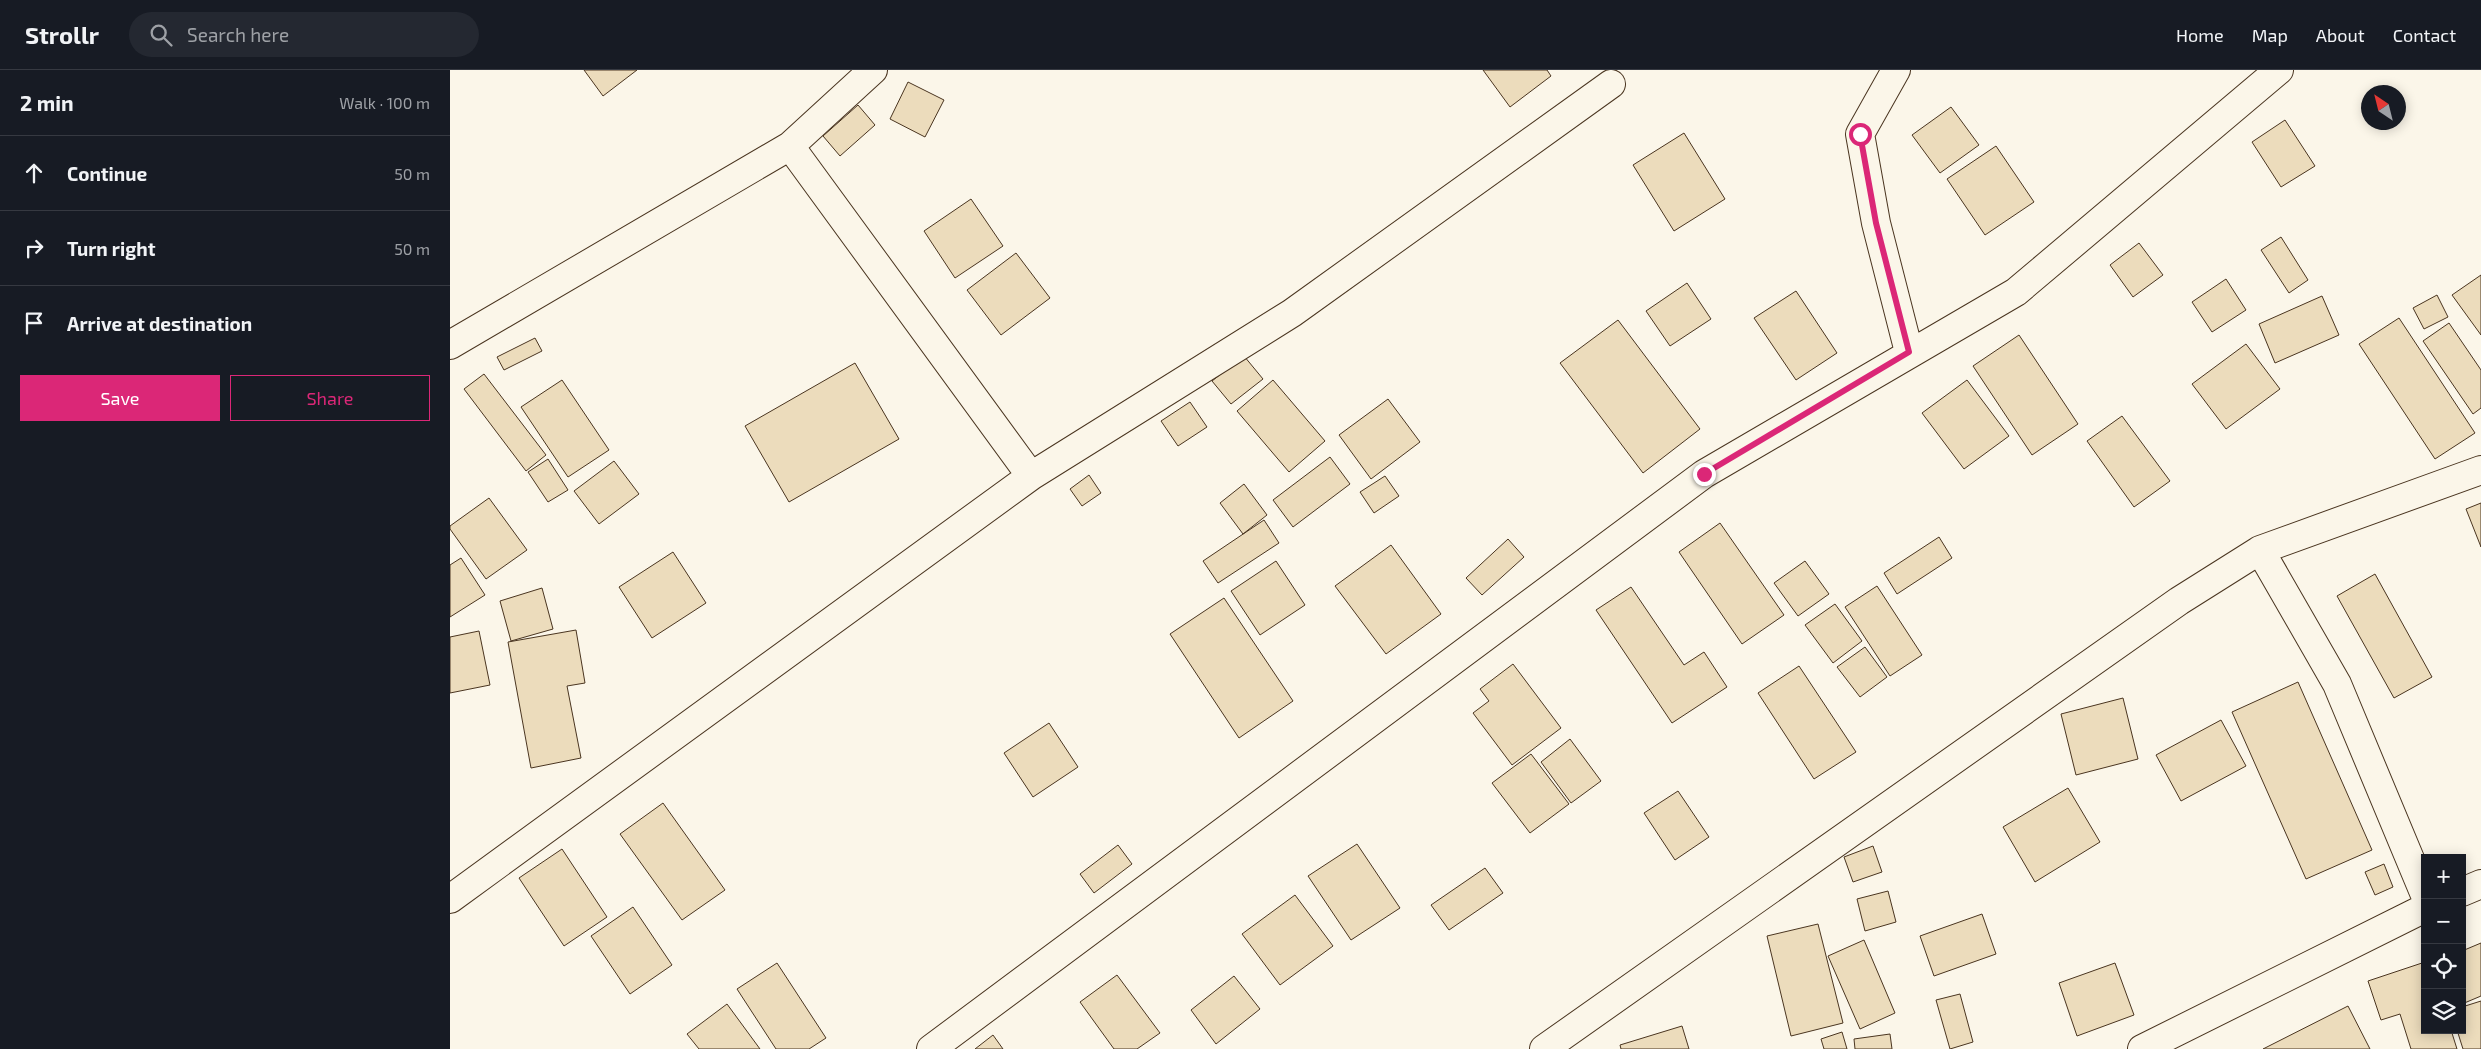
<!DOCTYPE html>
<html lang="en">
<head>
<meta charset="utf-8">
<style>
  :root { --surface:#171b24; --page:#242831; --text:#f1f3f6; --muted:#9ea1a6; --line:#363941; --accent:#db2777 }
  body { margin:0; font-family:"Exo 2",sans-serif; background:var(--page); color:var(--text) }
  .controls { position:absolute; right:15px; bottom:15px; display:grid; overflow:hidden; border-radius:0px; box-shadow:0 2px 12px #0003 }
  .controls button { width:45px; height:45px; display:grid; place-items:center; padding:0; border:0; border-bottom:1px solid var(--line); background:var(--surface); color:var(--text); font:25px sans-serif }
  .compass { position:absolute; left:1911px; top:15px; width:45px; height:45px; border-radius:50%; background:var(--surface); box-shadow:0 2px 12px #0003; rotate:325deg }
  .stop { position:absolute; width:15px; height:15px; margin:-11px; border:4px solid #db2777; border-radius:50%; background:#fff }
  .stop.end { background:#db2777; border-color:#fff; box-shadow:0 1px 5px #0008 }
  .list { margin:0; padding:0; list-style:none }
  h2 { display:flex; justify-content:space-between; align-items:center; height:65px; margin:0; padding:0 20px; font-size:21px }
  h2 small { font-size:16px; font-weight:400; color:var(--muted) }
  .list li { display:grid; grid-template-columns:32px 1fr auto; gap:15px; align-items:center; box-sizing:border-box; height:75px; padding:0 20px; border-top:1px solid var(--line) }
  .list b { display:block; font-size:19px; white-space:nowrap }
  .list em { font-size:16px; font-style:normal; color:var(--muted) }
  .actions { display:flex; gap:10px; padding:15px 20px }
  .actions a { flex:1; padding:11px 0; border:1px solid var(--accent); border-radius:0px; text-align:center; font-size:18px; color:var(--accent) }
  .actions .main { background:var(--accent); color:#fff }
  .icon { flex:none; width:28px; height:28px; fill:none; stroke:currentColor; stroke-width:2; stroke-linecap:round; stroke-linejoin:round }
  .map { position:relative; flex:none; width:2031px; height:979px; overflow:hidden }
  header { display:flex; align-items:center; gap:30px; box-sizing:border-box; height:70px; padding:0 25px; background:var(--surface); border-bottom:1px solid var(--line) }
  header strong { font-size:24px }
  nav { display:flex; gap:28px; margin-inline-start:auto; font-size:18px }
  .search { width:350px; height:45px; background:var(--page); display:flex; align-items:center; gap:12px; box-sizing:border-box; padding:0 18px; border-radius:28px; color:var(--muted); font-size:19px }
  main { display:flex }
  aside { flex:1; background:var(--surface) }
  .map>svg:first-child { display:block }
</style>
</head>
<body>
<header>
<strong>Strollr</strong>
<div class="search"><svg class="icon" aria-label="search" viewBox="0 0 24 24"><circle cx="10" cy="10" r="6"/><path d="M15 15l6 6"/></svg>Search here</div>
<nav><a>Home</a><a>Map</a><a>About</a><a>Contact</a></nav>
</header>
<main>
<aside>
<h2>2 min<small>Walk · 100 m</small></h2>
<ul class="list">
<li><svg class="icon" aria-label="ahead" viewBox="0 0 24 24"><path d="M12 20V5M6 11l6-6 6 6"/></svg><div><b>Continue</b></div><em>50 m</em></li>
<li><svg class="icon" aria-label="right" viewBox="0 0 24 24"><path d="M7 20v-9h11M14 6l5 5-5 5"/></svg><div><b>Turn right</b></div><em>50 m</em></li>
<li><svg class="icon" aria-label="arrive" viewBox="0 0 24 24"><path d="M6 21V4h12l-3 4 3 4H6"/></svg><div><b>Arrive at destination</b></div></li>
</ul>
<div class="actions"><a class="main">Save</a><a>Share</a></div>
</aside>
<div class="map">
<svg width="2031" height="979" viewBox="0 0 2031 979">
  <rect width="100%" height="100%" fill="#fbf6e9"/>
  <!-- building -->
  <path fill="#ecdcbc" stroke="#4a3520" d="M134,0h53l-34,26z
    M1033,0h64l4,6 -41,31z
    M458,12l36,18 -19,37 -35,-18z
    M408,35l17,20 -35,31 -17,-20z
    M1501,37l28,38 -39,28 -28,-38z
    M1835,50l30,46 -34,21 -29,-45z
    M1234,63l41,66 -51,32 -41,-66z
    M1546,76l38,56 -49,33 -38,-56z
    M521,129l32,47 -48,32 -31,-47z
    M1831,167l27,43 -19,13 -28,-43z
    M1689,173l24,32 -30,22 -23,-32z
    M566,183l34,45 -49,37 -34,-45z
    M2031,205v60l-29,-40z
    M1776,209l20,31 -34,22 -20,-30z
    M1237,213l24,36 -41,27 -24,-35z
    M1346,221l41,62 -41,27 -42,-62z
    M1987,225l11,22 -24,12 -11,-21z
    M1872,226l17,39 -64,28 -16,-39z
    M1949,248l76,115 -40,26 -76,-115z
    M1168,250l82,109 -57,44 -83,-110z
    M1999,253l32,47v38l-8,6 -50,-73z
    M1569,265l59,89 -46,31 -59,-89z
    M85,268l7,13 -38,19 -7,-13z
    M1796,274l34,45 -54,40 -34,-45z
    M794,286l19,23 -32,25 -19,-23z
    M405,293l44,76 -110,63 -44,-76z
    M34,304l62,81 -20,16 -62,-82z
    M112,310l47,70 -41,27 -47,-70z
    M823,310l52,61 -36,31 -52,-61z
    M1517,310l42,56 -45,33 -42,-56z
    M938,329l32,43 -49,37 -32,-44z
    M740,332l17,25 -29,19 -17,-25z
    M1672,346l48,65 -36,26 -47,-66z
    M880,387l20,27 -57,43 -20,-27z
    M98,389l20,31 -20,12 -20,-30z
    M164,391l25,33 -40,30 -25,-33z
    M639,405l12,18 -19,13 -12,-17z
    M935,406l14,20 -25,17 -14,-21z
    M794,414l23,31 -24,19 -23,-31z
    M39,428l38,52 -41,29 -36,-50v-3z
    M2031,433v44l-15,-38z
    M814,450l15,23 -61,40 -15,-22z
    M1270,453l64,92 -42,29 -63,-92z
    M1489,467l13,21 -55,36 -13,-21z
    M1058,469l16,18 -42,38 -16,-17z
    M941,475l50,69 -55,40 -51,-68z
    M223,482l33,51 -54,35 -33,-51z
    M11,488l24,37 -35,22v-52z
    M826,491l29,44 -45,30 -29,-44z
    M1355,491l24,33 -31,22 -24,-33z
    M1925,504l57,103 -38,21 -57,-102z
    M1427,516l45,69 -32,21 -45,-69z
    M1181,517l53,78 20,-13 23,35 -55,36 -76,-113z
    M92,518l11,41 -42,12 -11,-40z
    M774,528l69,103 -54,37 -69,-104z
    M1385,534l27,37 -29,22 -28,-38z
    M126,560l9,53 -18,3 14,72 -50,10 -23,-126z
    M29,561l11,54 -40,8v-56z
    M1415,577l22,30 -27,20 -23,-30z
    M1063,594l48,64 -49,37 -39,-52 16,-12 -9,-12z
    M1349,596l57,86 -42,27 -56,-86z
    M1848,612l74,168 -66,29 -74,-167z
    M1673,628l15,61 -62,16 -15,-61z
    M1771,650l25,46 -65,35 -25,-46z
    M599,653l29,44 -45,30 -29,-44z
    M1120,669l31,42 -30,22 -30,-41z
    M1081,684l38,50 -39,29 -38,-50z
    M1618,718l32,54 -65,40 -32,-55z
    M1228,721l31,46 -34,23 -31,-47z
    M213,733l62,87 -43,30 -62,-86z
    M907,774l43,64 -49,32 -43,-64z
    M668,775l14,19 -38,29 -14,-19z
    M1423,776l9,26 -29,10 -9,-25z
    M112,779l45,68 -43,29 -45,-68z
    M1934,794l9,23 -18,8 -10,-23z
    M1035,798l18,25 -54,37 -18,-25z
    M1438,821l8,31 -31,9 -8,-32z
    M845,825l38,51 -53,39 -38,-51z
    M183,837l39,58 -42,29 -39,-58z
    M1532,844l14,40 -62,22 -14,-40z
    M1368,854l25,99 -52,13 -24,-100z
    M1414,870l31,73 -35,16 -32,-73z
    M2031,873v53l-19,8v-53z
    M1975,892v68h26l6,19h-46l-11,-35 -19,6 -13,-39z
    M327,893l49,75 -17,11h-33l-39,-60z
    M1665,893l19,52 -57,21 -18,-53z
    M667,905l43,58 -23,16h-23l-34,-47z
    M784,906l26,33 -44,35 -25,-34z
    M1510,924l13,48 -23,7 -14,-49z
    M2031,931v48h-18l-6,-19h5v-23z
    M277,934l33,45h-61l-12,-15z
    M1898,936l22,43h-107z
    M1232,956l7,23h-68l-1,-4z
    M1392,962l5,17h-23l-3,-10z
    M1440,964l2,15h-37l-1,-10z
    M543,965l10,14h-28z"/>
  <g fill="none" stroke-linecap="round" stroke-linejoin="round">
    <!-- minor casing -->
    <g stroke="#4a3520" stroke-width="30">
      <path id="minor" d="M1446,0l-36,64 16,89 33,129
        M340,76l241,330
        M0,275l340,-199 83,-76
        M1810,480l77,134 88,211
        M2012,822l19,-8
        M0,829l581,-423 261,-163 319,-229
        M481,979l773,-575 312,-182 263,-222
        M1094,979l635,-448 81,-51 221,-80
        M1692,979l283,-141"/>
    </g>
    <!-- minor -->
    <use href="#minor" stroke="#fbf6e9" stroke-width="28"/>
  </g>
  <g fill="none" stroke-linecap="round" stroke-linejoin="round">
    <!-- route -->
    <path stroke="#db2777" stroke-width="6" d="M1254,404l205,-122 -33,-129 -16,-89"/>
  </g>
</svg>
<div class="controls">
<button>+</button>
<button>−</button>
<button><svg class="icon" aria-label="locate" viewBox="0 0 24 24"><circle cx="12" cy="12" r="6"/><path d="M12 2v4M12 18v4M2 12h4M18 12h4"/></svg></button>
<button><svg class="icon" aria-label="layers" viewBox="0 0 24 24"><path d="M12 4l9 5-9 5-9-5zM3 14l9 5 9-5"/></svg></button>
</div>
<svg class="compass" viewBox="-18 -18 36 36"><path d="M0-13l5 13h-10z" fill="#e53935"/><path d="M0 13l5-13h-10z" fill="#9ea1a6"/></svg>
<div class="stop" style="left:1410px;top:64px"></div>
<div class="stop end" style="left:1254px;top:404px"></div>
</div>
</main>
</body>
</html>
